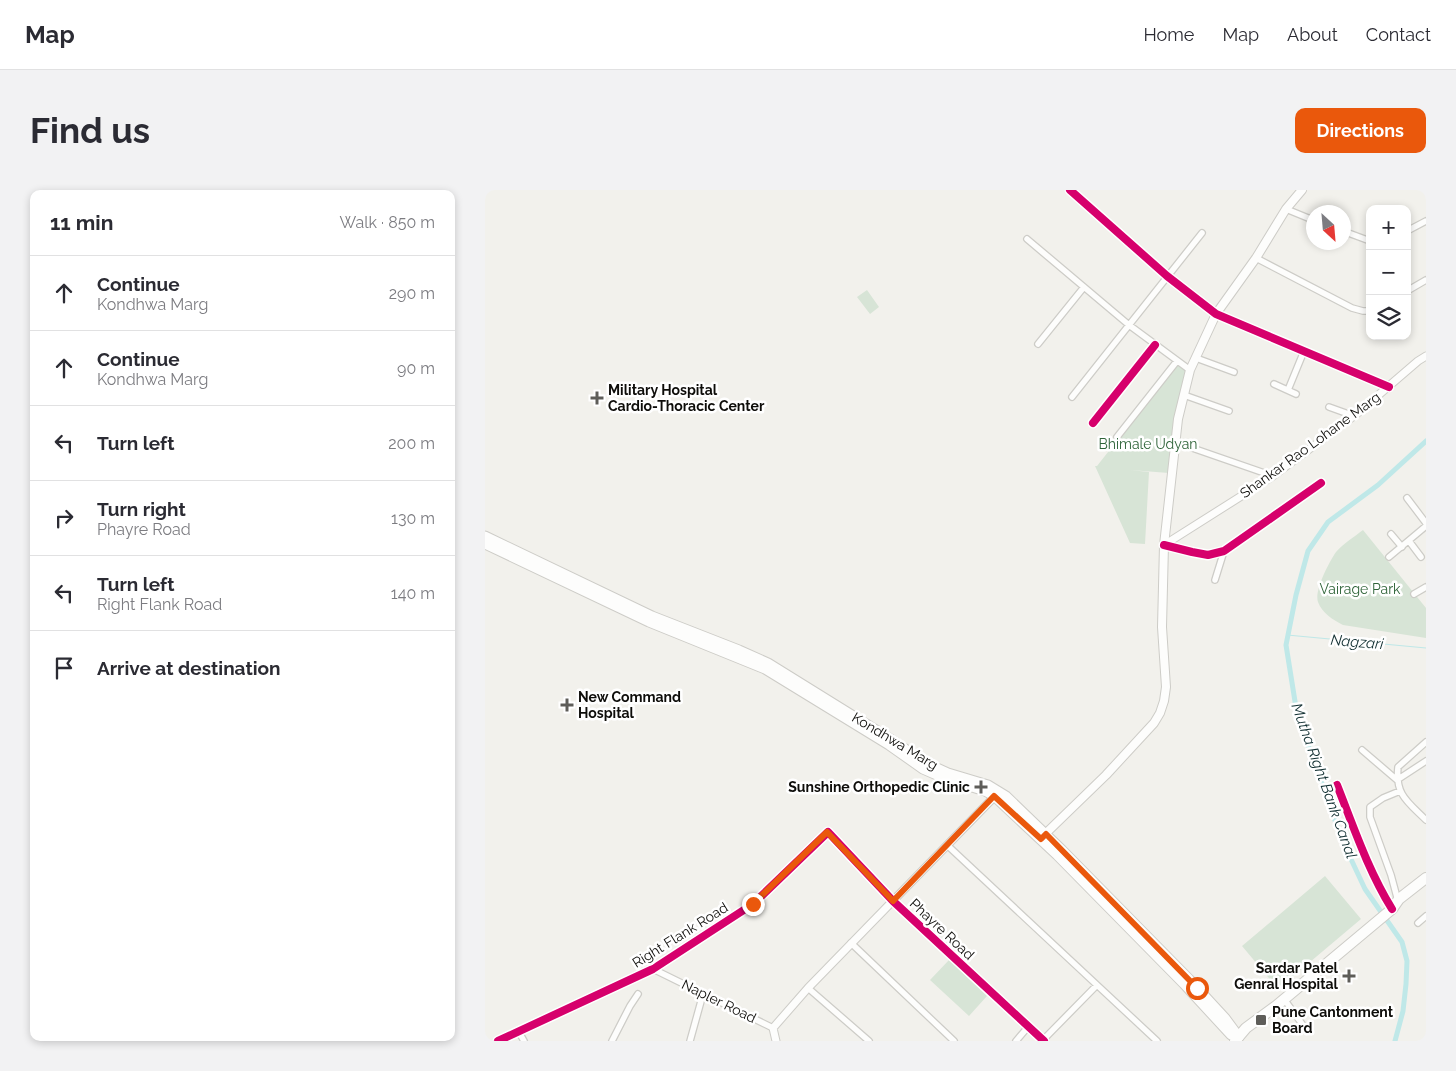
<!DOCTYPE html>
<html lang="en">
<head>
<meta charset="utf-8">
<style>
  :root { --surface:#fff; --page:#f2f2f3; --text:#2b2b33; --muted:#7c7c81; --line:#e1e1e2; --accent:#ea580c }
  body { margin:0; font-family:Raleway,sans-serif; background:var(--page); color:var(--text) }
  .controls { position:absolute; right:15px; top:15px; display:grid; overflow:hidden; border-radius:10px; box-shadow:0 2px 8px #0003 }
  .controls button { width:45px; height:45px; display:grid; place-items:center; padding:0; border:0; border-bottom:1px solid var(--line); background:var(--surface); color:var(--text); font:25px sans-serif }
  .compass { position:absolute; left:821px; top:15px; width:45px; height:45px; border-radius:50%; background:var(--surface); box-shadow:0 2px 8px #0003; rotate:154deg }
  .stop { position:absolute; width:15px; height:15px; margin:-11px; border:4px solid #ea580c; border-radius:50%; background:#fff }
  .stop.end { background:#ea580c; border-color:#fff; box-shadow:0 1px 5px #0008 }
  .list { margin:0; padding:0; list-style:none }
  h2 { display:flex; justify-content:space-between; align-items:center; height:65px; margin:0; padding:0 20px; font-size:21px }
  h2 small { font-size:16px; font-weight:400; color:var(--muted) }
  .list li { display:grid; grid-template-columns:32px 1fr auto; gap:15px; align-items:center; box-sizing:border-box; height:75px; padding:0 20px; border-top:1px solid var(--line) }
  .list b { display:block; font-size:19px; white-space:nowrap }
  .list p { margin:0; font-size:16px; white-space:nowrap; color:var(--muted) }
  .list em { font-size:16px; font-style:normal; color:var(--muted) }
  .icon { flex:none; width:28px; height:28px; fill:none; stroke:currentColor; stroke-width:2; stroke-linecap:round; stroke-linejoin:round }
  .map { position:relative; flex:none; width:941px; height:851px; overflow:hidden; border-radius:10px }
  header { display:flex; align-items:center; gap:30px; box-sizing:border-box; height:70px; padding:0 25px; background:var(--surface); border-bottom:1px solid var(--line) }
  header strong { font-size:24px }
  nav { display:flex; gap:28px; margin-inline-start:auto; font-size:18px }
  .intro { display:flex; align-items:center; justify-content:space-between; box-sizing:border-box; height:120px; padding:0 30px }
  h1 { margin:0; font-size:35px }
  .button { padding:12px 22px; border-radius:10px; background:var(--accent); color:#fff; font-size:18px; font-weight:700 }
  main { display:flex; gap:30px; padding:0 30px }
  aside { flex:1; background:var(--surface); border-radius:10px; box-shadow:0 2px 8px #0003 }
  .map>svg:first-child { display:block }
</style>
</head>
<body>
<header>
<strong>Map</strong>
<nav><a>Home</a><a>Map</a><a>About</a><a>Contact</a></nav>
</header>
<div class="intro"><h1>Find us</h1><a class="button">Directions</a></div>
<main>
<aside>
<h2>11 min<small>Walk · 850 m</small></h2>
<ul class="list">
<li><svg class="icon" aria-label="ahead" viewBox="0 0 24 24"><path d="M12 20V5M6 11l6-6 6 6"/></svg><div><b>Continue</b><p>Kondhwa Marg</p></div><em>290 m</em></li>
<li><svg class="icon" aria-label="ahead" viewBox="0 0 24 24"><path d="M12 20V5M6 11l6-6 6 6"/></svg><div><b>Continue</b><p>Kondhwa Marg</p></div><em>90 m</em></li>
<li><svg class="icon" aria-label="left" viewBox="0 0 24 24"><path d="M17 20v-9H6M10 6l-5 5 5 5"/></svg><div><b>Turn left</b></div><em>200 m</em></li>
<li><svg class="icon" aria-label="right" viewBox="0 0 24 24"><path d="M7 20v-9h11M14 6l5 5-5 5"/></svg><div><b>Turn right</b><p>Phayre Road</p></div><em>130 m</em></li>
<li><svg class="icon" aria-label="left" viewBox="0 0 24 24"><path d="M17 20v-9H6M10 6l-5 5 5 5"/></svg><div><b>Turn left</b><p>Right Flank Road</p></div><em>140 m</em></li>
<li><svg class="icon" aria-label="arrive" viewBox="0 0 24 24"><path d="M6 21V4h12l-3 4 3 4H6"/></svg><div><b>Arrive at destination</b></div></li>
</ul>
</aside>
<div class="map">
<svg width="941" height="851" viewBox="0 0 941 851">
  <rect width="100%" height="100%" fill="#f2f1ec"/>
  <!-- green -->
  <path fill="#d7e4d6" d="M382,100l12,17 -9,7 -13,-17z
    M694,172l10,7 -20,104 -39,-3 19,2 -4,72 -15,-1 -35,-77h2z
    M878,340l63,78v30l-83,-13c-10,-5 -21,-12 -25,-23 -4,-11 11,-40 18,-50 8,-9 18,-15 27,-22z
    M840,686l36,43 -83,70 -36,-43z
    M464,770l38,36 -18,20 -39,-36z"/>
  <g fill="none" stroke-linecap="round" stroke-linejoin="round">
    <!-- stream -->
    <path stroke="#bfe8e8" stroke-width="1" d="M802,445l139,13"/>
    <!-- canal -->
    <path stroke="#bfe8e8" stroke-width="5" d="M910,851l8,-30 3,-27 1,-23 -5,-19 -37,-53 -23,-49 -45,-126 -11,-69 10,-50 12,-44 20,-29 50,-37 48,-44"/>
    <!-- minor casing -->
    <g stroke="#cdccc7" stroke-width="8">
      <path id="minor" d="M585,0l97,86 49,38 173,73
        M801,19l27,11
        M858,41l27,10
        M922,41l19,-10
        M542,49l102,86 61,45
        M771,68l96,50 11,3h7
        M922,101l19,-11
        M553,154l46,-57
        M711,168l38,14
        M789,194l22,10
        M803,200l16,-39
        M699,205l45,16
        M587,207l130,-164
        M844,217l25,9
        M608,233l62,-78
        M632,247l60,-76
        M690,252l98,34
        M922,308l19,25
        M906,344l11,13
        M924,351l12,16
        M679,355l28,7 16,3 16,-4 97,-68
        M904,367l37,-31
        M730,390l9,-29
        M929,404l12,-7
        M941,552l-28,25c-3,28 10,35 28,53
        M877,560l35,30 29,-19
        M852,595c17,43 31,85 55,124
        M462,655l210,196
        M913,711l-7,-26 -21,-58v-10l13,-9 17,-7
        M933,733l8,-7
        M366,753l103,98
        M168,779l120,59
        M323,798l61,53
        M799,809l21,29
        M34,842l5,9
        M558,850l54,-55
        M13,851l155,-72 100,-65 75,-72 65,69 151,140
        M127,851l18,-35 8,-12
        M205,851l13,-47
        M531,851l12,-14"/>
    </g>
    <!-- tertiary casing -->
    <g stroke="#cdccc7" stroke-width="9">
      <path id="tertiary" d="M679,355l109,-69 81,-60 64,-55 8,-5
        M291,851l-3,-13 35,-40 189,-194"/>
    </g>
    <!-- secondary casing -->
    <g stroke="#cdccc7" stroke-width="10">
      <path id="secondary" d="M557,647l64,-62 48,-52 6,-10 4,-12 2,-14 -4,-60 2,-82 14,-126 12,-49 26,-56 40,-56 30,-49 16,-19"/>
    </g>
    <!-- primary casing -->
    <g stroke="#cdccc7" stroke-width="11">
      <path id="primary" d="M0,346l167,80 87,34 29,13 124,77 34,23 22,10 40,12 18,11 56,54 127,129 36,39 14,19
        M0,354l164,78 116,47 124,76 34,24 23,10 39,12 9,5 63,59 127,129 47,51"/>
    </g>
    <!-- trunk casing -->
    <g stroke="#cdccc7" stroke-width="12">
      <path id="trunk" d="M750,851l11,-13 30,-22 116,-97 7,-10 27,-21"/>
    </g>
    <!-- minor -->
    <use href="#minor" stroke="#fdfdfc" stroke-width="5.5"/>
    <!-- tertiary -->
    <use href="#tertiary" stroke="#fdfdfc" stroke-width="7"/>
    <!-- secondary -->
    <use href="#secondary" stroke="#fdfdfc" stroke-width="8"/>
    <!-- primary -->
    <use href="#primary" stroke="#fdfdfc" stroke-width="9"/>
    <!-- trunk -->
    <use href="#trunk" stroke="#fdfdfc" stroke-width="10"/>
    <!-- cycleway casing -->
    <g stroke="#fff" stroke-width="11">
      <path id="cycleway" d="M585,0l97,86 49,38 173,73
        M608,233l62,-78
        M679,355l28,7 16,3 16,-4 97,-68
        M852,595c17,43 31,85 55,124
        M13,851l155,-72 100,-65 75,-72 65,69 151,140"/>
    </g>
    <!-- cycleway -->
    <use href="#cycleway" stroke="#d6006c" stroke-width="8"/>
  </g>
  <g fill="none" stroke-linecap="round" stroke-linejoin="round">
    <!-- route -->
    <path stroke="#ea580c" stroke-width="6" d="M268,714l74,-72 66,69 101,-105 47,43 5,-5 151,154"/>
  </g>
  <!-- markers -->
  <g fill="#5e5d59" stroke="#fff" stroke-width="2">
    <path d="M109.5 200.5h5v5h5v5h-5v5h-5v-5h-5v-5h5z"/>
    <path d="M79.5 507.5h5v5h5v5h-5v5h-5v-5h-5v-5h5z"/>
    <path d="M493.5 589.5h5v5h5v5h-5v5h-5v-5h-5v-5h5z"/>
    <path d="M861.5 778.5h5v5h5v5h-5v5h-5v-5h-5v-5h5z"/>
    <rect x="770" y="824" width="12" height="12" rx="2.5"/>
  </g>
  <g text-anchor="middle" stroke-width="5" stroke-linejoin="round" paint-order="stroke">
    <!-- poi labels -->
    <g font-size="14" font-weight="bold" fill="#0e0d0a" stroke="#fff" text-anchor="start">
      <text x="123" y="205">Military Hospital<tspan x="123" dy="16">Cardio-Thoracic Center</tspan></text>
      <text x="93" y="512">New Command<tspan x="93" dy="16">Hospital</tspan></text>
      <text x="485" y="602" text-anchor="end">Sunshine Orthopedic Clinic</text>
      <text x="853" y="783" text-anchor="end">Sardar Patel<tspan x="853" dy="16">Genral Hospital</tspan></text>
      <text x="787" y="827">Pune Cantonment<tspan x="787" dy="16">Board</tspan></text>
    </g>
    <!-- park labels -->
    <g font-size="14" fill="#2f6439" stroke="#fff">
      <text x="663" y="259">Bhimale Udyan</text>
      <text x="875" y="404">Vairage Park</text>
    </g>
    <!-- street labels -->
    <g font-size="14" fill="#0e0d0a" stroke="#fff">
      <text transform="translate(825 255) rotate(-36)" y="5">Shankar Rao Lohane Marg</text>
      <text transform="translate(410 551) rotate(31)" y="5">Kondhwa Marg</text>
      <text transform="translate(457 739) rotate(43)" y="5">Phayre Road</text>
      <text transform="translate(195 745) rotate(-32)" y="5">Right Flank Road</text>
      <text transform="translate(234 811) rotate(26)" y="5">Napler Road</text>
    </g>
    <!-- water labels -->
    <g font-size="15" font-style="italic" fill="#123032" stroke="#fff">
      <text transform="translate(872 452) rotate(5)" y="5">Nagzari</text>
      <text transform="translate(839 591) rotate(70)" y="5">Mutha Right Bank Canal</text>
    </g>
  </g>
</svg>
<div class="controls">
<button>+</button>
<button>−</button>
<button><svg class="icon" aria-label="layers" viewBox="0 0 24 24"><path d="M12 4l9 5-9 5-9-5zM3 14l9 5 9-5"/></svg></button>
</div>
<svg class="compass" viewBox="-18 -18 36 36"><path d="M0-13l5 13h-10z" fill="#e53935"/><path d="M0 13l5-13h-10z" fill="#7c7c81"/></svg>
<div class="stop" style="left:712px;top:798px"></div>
<div class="stop end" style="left:268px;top:714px"></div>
</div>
</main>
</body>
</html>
